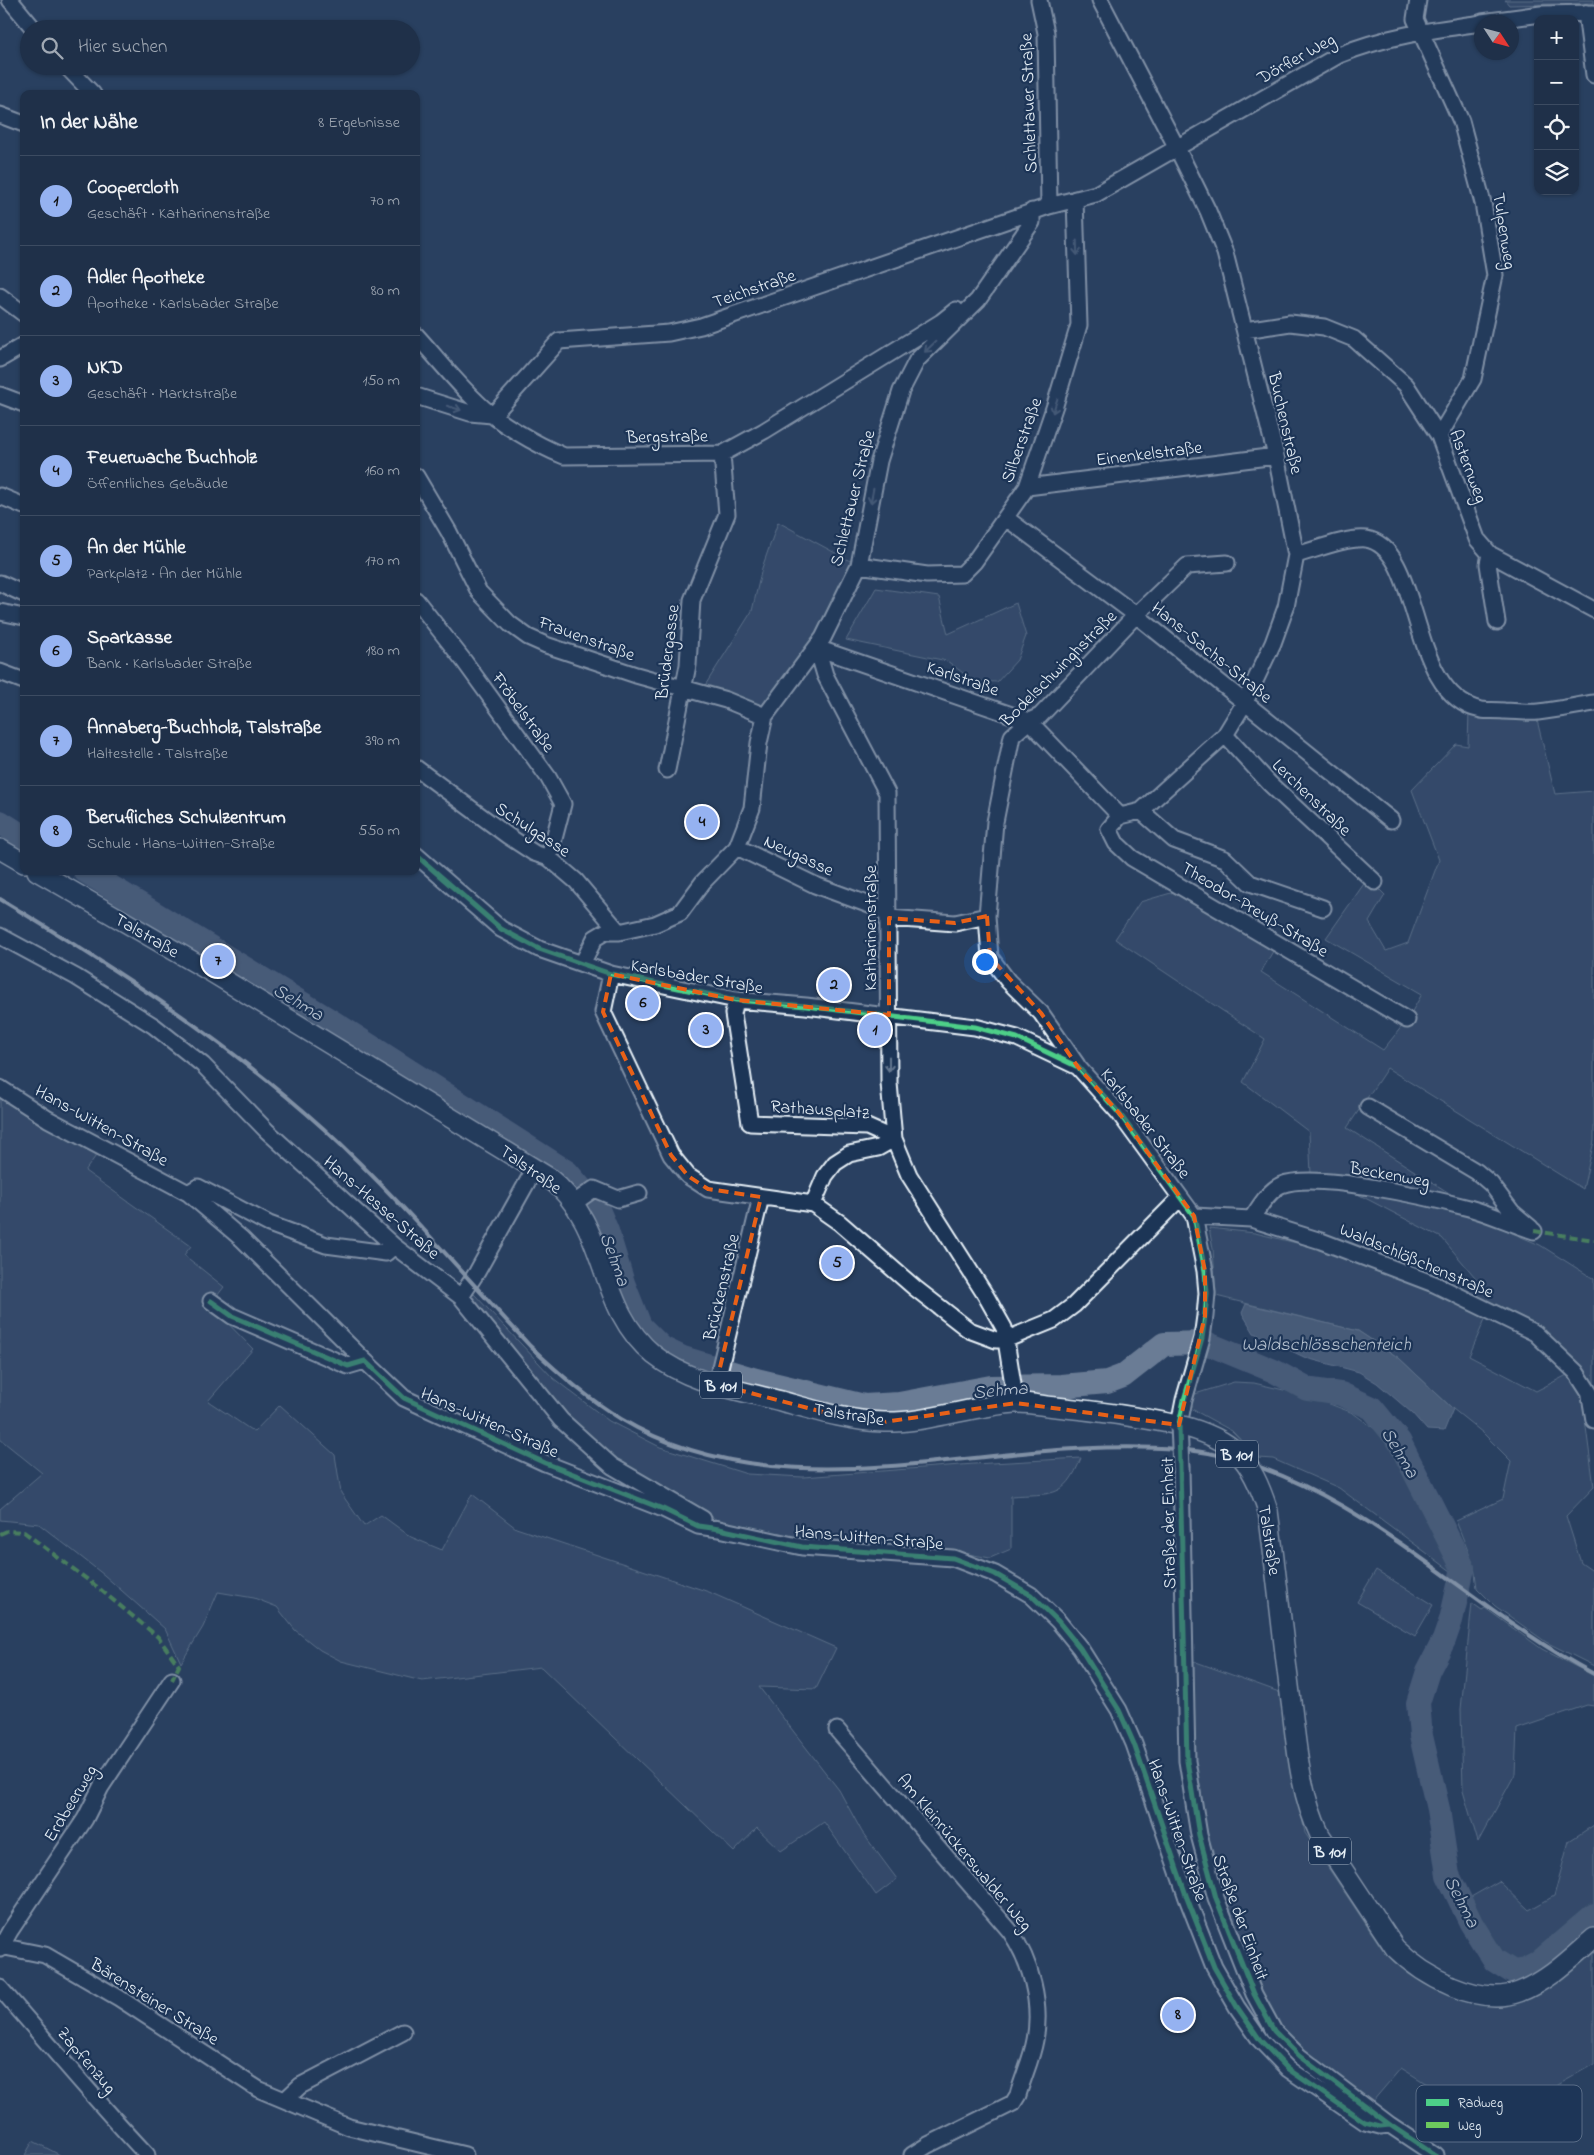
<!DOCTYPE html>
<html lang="de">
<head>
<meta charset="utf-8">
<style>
  :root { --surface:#1f3049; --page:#2c3c53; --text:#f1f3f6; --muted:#a1a9b4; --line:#3c4b61; --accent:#95b2f1 }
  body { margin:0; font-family:"Indie Flower",sans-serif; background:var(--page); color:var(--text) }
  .controls { position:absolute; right:15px; top:15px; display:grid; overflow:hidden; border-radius:10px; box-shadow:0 1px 4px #0004 }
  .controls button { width:45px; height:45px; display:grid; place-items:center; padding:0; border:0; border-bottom:1px solid var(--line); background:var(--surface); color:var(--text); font:25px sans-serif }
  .compass { position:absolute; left:1474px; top:15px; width:45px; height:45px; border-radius:50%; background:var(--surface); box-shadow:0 1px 4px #0004; rotate:126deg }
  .you { position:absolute; left:984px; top:961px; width:18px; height:18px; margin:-12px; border:4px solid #fff; border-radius:50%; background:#1a73e8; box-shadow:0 0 0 8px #1a73e833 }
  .badge { display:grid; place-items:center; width:32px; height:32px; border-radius:50%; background:var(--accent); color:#111; font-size:16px; font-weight:700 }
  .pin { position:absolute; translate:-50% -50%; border:2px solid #fff; box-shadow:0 1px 5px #0006 }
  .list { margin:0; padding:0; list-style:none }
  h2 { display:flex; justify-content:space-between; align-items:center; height:65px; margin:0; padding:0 20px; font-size:21px }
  h2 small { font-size:16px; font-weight:400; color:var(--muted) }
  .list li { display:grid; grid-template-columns:32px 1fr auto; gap:15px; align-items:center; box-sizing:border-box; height:90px; padding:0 20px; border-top:1px solid var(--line) }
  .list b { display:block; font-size:19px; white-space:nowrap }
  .list p { margin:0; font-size:16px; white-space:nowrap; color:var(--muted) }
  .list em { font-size:16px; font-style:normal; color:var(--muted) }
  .icon { flex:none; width:28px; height:28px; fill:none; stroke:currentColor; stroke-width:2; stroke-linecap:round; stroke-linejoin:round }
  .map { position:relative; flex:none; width:1594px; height:2155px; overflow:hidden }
  .search { position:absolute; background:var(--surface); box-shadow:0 1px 4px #0004; left:20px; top:20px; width:400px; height:55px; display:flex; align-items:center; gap:12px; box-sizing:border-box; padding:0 18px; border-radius:28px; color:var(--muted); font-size:19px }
  .panel { position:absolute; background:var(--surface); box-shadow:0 1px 4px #0004; left:20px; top:90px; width:400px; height:785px; border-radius:10px }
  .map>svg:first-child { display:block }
</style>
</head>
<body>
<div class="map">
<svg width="1594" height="2155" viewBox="0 0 1594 2155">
  <rect width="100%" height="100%" fill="#294061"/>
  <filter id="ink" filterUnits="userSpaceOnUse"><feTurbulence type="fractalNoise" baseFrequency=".02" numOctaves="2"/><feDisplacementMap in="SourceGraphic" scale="10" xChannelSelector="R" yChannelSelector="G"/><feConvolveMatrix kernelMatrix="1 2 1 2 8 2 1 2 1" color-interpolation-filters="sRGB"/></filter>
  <g filter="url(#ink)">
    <!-- green -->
    <path fill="#415774" stroke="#94a4b6" d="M1505,0h89v3l-85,2z
      M778,522l74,40 -39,85 -46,61 -63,-21 48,-76 10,-43z
      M876,588l63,9 9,37 68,-31 10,33 -9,24 -20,22 -23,-1 -27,-20 -101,-21z
      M1469,710l67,6 19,78 39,-3v350l-11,48 -196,-121 -40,60 165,105 28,12 54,34v110l-12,-21 -40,-40 -65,-33 3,-12 -38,-45 -123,-64h-8l-2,-42 -66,-50 22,-43 -150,-100 25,-37 41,-12 95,56 -15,26 122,78 24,-30 15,-26 -96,-56 42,-60 17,17 -16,27 17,29 22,-8 31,-83 -27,-70 44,-46 12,2z
      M0,1094l98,59 -13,18 106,75 -7,9 40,32 -14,18 43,44 -45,52 46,31 26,-27 55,50 6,38 23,33 17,-11 30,22 31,13 30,-56 44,34 193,64 127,56 -20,41 -57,-2 80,103 23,42 35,47 -21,16 -52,-73 -43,29 -24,-23 -23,24 -193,-185 -119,14 -81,-20 -21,-11 -25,-20 -18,-23 -23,-9 -36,-6 -15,35 -22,36 -16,-34 -61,-54 -65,-51 -39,-4v-11l42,-36 -42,-34z
      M1209,1228l46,5 62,15 113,42 56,27 -17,39 67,35 33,-17 13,23 12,90 -28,29 15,47 13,9v94l-48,-24 -51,-36 -18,-18 -3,-22 -18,-45 47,-22 8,-38 -28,-28 -30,-24 -54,-51 -41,-27 -142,-35 -3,-47z
      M474,1294l79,84 56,43 51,26 87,27 56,3 171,-13 107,-6c-16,42 -30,35 -70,38v53l-21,9 -38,-7 -126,-10 -61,-8 -46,-12 -78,-46 -43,-30 -52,-52 -76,-95z
      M1234,1382l20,1 55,13 44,17 41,30 26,54 40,72 -1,8 -120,-89 -66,-29 -15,-1 -26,-27 -44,-24 7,-13z
      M1376,1570l57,35 -18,31 -58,-34z
      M1472,1603l10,7 3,-2 57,41 52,27v30l-7,-1 -70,24 -2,45 -37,68 -15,-51 -2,-82z
      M1185,1658l97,35 5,49 18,91 78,117 29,24 24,15 43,14 115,-54v115l-37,21 -45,51 -111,-68 -34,40 -93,-77 -75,-196z
      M1594,1825v105l-53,39 -10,3 -30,-5 -37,-66 35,-20 30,29 25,-14 15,-55z
      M33,2141l27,14h-35z"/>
    <!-- water -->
    <path fill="#6b7c95" stroke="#9dabbd" d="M1246,1304l112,27 41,27 54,51 -9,22 -17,-1 -15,-17 -35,-30 -18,-11 -53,-14 -52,-25 -12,-20z"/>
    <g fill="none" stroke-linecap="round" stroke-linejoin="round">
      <!-- river -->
      <path stroke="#6b7c95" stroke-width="24" d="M0,822l24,15
        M85,871l246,150 236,151 30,35 10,24 16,52 17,43 22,22 21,10 73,22 108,26 35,-2 92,-17 70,-1 46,-4 16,-6 41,-32 42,-1 68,28 33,18 34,5 31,14 27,33 64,127 -12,52 -7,20 -16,31 -10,32 3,33 17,73 10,66 23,48 23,37 19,12 12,-2 12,-6 57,-49"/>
      <!-- minor casing -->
      <g stroke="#e8f1f8" stroke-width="19">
        <path id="minor" d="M10,0l24,29
          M1039,0l7,33 3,173
          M1100,0l77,148 31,63 17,42 51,203 20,99 -10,52 -13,36 -28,59 -20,33 -84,76 -21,5
          M1418,0l-3,19 46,102 22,82 12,72 -22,104 -34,57
          M1586,13l8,62
          M1482,22l59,-8 53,-1
          M66,66l27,28
          M0,115l24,9
          M0,296l24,18
          M1245,330l45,-7 34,4 30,12 52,46 33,51 38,103 13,15 104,56
          M416,335c20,22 39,46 60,66 20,21 61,44 88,55l158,-2 42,-23 177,-109 15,-12
          M0,359l24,-14
          M0,395l24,9
          M416,396l54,17 22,2
          M493,415l66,-74 110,-8 32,-7 348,-120 47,-12 243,-139c46,-19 93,-25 143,-32
          M416,476l33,56 30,60 31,32 18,13 18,8 90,30 90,25 39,16
          M1027,487l249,-31
          M0,496l24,10
          M1006,518l130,97 255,205
          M1490,554l-2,10 9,58
          M1296,555c19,-5 51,-18 70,-16 58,9 40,156 115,171 7,1 15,0 23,1 11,0 23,2 34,1 19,-2 37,-6 56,-9
          M859,565l68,10 35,-1 12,-12 53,-75 28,-82 24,-80 -4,-126
          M0,583l24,11
          M416,600l48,61 84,116 15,27 -14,54
          M0,612l24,5
          M817,648l8,27 62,118 2,290 5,56 15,36 77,121 18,32 12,75
          M817,648l212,73 91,95
          M0,672l24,9
          M1225,735l45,49 105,98
          M416,768l92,68 26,17 15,5 27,23 43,51
          M667,770l21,-105 4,-65 35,-86 -5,-60
          M1141,811l33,29 51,19 25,24 73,25
          M1120,816l-11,13 7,14 16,15 275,162
          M737,847l78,38 68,25 6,8 66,5 32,-7
          M416,855l85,74 38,20 72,25 125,26 70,6 169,21 42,11 61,29 41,46 75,103 11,55 2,22 -2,23 -3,22 -18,62 -5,25
          M0,936l76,41 78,49 49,39 64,66 127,115 67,51 100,123 51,46 91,53
          M582,964l13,-26 10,-6h14l36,-8 25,-11 23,-31 34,-35 15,-39 7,-65 6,-27 58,-78 36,-73 20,-104 22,-70 16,-31 61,-60 54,-78v-11
          M611,974l-8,38 68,143 17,21 20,13 105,15 27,19 75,65 54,42 27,10h9l49,-20 20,-15 106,-107
          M736,1000l-3,14 17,109 117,4 27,12
          M1077,1065l-36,-52 -33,-32 -18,-24 -3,-41 8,-94 17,-86 17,-15 11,-5 96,-101 51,-49 40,-3
          M0,1088l48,31 140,74 10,-6 71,37 57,21 60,8 8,-7
          M1368,1107l109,65 14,12 21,28 19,16
          M188,1193l54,46 123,122
          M574,1203l20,-14 24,10 21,-6
          M813,1204l12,-28 10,-13 14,-9 29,-6 16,-9
          M1194,1216l57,3 70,22 113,43 101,49 41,39 18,28
          M1251,1219c8,-11 17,-28 30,-34 34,-14 150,13 188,23 22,6 43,16 65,23
          M461,1297l16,-25 58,-104
          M211,1301l21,15 116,50 17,-5 39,37 141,65 118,46 35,17 21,3 83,18 151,11 42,16 36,21 27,26 22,27 39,62 15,34 53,154 27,69 23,40 23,33 28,29 77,53 15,4 10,-1
          M716,1384l45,-187
          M1590,1396l4,24
          M1181,1468l6,293 12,74 17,63 38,96 20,37 25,25 91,69 45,30
          M837,1730l173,201c21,31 32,72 25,109 -3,18 -12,37 -17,55l-5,8 -85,42 -16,10
          M0,1946l45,9 74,43 139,91 91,38 116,28
          M0,1949l10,-18 75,-112 16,-32 71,-107
          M0,1988c49,56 96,113 147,167
          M285,2100l15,-14 103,-54"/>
      </g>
      <!-- major casing -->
      <g stroke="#e8f1f8" stroke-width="22">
        <path id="major" d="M0,849l24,14
          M37,871l176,102 335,204c64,50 46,129 106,178 35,28 85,35 127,46 33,9 68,20 103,21 44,1 87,-16 131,-19 13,-1 28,3 41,4 42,4 83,10 123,18
          M1268,1511c9,66 15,132 24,198 5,43 9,87 28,126l75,113c28,28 83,59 124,44 29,-11 52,-34 75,-54"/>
      </g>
      <!-- minor -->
      <use href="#minor" stroke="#1d3557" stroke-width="15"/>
      <!-- major -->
      <use href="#major" stroke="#1d3557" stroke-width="19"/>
      <!-- rail -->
      <path stroke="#e8f1f8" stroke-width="4" d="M0,899c116,70 223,139 324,230 73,67 138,144 206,217 28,27 57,52 91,73 125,75 274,46 411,33 57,-5 130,-9 186,3 143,32 248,152 376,219"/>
      <!-- minor-bridge casing -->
      <g stroke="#e8f1f8" stroke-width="19" stroke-linecap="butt">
        <path id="minor-bridge" d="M1179,1425l2,43"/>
      </g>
      <!-- major-bridge casing -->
      <g stroke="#e8f1f8" stroke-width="22" stroke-linecap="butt">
        <path id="major-bridge" d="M1179,1425c55,14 72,33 89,86"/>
      </g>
      <!-- minor-bridge -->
      <use href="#minor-bridge" stroke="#1d3557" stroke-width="15"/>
      <!-- major-bridge -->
      <use href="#major-bridge" stroke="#1d3557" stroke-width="19"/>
      <!-- quiet -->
      <path stroke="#6dc95d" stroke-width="4" stroke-dasharray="8 4" stroke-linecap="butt" d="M1534,1231l60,9
        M0,1534l7,-3 17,1 72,54 62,51 21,29 -7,14"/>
      <!-- cycleway casing -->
      <g stroke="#1d3557" stroke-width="8">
        <path id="cycleway" d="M416,855l85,74 38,20 72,25 125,26 70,6 169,21 42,11 61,29 41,46 75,103 11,55 2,22 -2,23 -3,22 -18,62 -5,25 8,336 12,74 17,63 38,96 20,37 25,25 91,69 45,30
          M211,1301l21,15 116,50 17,-5 39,37 141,65 118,46 35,17 21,3 83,18 151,11 42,16 36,21 27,26 22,27 39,62 15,34 53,154 27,69 23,40 23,33 28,29 77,53 15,4 10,-1"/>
      </g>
      <!-- cycleway -->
      <use href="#cycleway" stroke="#4dcf88" stroke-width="5"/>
    </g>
    <!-- one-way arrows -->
    <defs><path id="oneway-shaft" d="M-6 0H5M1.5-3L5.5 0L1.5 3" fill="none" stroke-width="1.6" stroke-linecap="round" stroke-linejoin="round" transform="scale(1.25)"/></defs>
    <g stroke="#64778f">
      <use href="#oneway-shaft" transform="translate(1077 248) rotate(88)"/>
      <use href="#oneway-shaft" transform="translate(930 347) rotate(136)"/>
      <use href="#oneway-shaft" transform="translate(1055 406) rotate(108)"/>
      <use href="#oneway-shaft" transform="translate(454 408) rotate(17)"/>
      <use href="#oneway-shaft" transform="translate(872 496) rotate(101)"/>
      <use href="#oneway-shaft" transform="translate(889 1064) rotate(90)"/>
    </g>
  </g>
  <!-- marked area -->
  <path d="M0 0H1594V2155H0ZM987,916l3,41 51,56 37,54 41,46 75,103 11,55v45l-26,109 -163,-22 -132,19 -57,-9 -111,-29 45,-187 -53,-8 -20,-13 -17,-21 -68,-143 8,-38 125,26 153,15v-97l66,5z" fill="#294061" fill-opacity=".55" fill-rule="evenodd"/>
  <path fill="none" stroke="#e86118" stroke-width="4" stroke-dasharray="10 6" stroke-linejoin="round" d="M987,916l3,41 51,56 37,54 41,46 75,103 11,55v45l-26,109 -163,-22 -132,19 -57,-9 -111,-29 45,-187 -53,-8 -20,-13 -17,-21 -68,-143 8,-38 125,26 153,15v-97l66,5z"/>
  <g text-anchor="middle" stroke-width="4.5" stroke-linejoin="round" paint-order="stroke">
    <!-- shield labels -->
    <g fill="#1d3557" stroke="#abb9c8" stroke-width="1">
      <rect x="700" y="1371.5" width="42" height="27" rx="4"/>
      <rect x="1216" y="1440.5" width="42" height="27" rx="4"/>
      <rect x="1309" y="1837.5" width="42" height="27" rx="4"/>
    </g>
    <g font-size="16" font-weight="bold" fill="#e8f1f8">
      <text x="721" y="1391">B 101</text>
      <text x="1237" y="1460">B 101</text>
      <text x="1330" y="1857">B 101</text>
    </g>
    <!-- street labels -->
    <g font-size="18" fill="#e8f1f8" stroke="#1d3557">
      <text transform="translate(1296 58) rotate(-29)" y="6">Dörfler Weg</text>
      <text transform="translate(1028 103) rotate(-92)" y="6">Schlettauer Straße</text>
      <text transform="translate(1505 231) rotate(81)" y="6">Tulpenweg</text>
      <text transform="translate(754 288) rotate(-19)" y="6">Teichstraße</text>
      <text transform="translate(1286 423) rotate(77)" y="6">Buchenstraße</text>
      <text transform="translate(667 436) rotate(-1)" y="6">Bergstraße</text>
      <text transform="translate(1021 440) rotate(-70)" y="6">Silberstraße</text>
      <text transform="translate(1149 453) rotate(-7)" y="6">Einenkelstraße</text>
      <text transform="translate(1469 466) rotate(69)" y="6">Asternweg</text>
      <text transform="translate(852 498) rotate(-76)" y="6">Schlettauer Straße</text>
      <text transform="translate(587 638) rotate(20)" y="6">Frauenstraße</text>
      <text transform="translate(667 652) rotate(-83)" y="6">Brüdergasse</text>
      <text transform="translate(1212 652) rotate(39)" y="6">Hans-Sachs-Straße</text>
      <text transform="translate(1058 668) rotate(-45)" y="6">Bodelschwinghstraße</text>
      <text transform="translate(963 678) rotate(19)" y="6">Karlstraße</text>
      <text transform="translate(524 712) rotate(54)" y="6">Fröbelstraße</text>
      <text transform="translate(1312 797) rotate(44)" y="6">Lerchenstraße</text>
      <text transform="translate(533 829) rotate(33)" y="6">Schulgasse</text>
      <text transform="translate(799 855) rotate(25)" y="6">Neugasse</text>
      <text transform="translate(1255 909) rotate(31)" y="6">Theodor-Preuß-Straße</text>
      <text transform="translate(870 928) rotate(-90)" y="6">Katharinenstraße</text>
      <text transform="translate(147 935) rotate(30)" y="6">Talstraße</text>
      <text transform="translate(697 976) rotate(10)" y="6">Karlsbader Straße</text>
      <text transform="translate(820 1109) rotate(4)" y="6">Rathausplatz</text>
      <text transform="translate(1146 1123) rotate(52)" y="6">Karlsbader Straße</text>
      <text transform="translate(102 1125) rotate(29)" y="6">Hans-Witten-Straße</text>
      <text transform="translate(531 1169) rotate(35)" y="6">Talstraße</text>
      <text transform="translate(1390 1174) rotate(10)" y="6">Beckenweg</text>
      <text transform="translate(382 1207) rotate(41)" y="6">Hans-Hesse-Straße</text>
      <text transform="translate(1417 1260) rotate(23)" y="6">Waldschlößchenstraße</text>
      <text transform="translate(721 1287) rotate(-77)" y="6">Brückenstraße</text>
      <text transform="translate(849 1414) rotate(9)" y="6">Talstraße</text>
      <text transform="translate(490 1422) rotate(24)" y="6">Hans-Witten-Straße</text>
      <text transform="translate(1168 1523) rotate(-91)" y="6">Straße der Einheit</text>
      <text transform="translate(869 1537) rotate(5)" y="6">Hans-Witten-Straße</text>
      <text transform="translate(1270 1540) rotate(81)" y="6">Talstraße</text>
      <text transform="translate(70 1803) rotate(-59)" y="6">Erdbeerweg</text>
      <text transform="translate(1178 1830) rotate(71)" y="6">Hans-Witten-Straße</text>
      <text transform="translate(965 1852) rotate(50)" y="6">Am Kleinrückerswalder Weg</text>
      <text transform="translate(1241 1917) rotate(70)" y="6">Straße der Einheit</text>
      <text transform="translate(155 2001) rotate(32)" y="6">Bärensteiner Straße</text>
      <text transform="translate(87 2060) rotate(50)" y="6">Zapfenzug</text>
    </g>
    <!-- water labels -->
    <g font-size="19" font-style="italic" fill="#b6c2d0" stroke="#1d3557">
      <text transform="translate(299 1001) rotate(31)" y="7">Sehma</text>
      <text transform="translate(616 1259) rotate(70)" y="7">Sehma</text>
      <text x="1326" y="1350">Waldschlösschenteich</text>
      <text transform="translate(1000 1389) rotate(-5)" y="7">Sehma</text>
      <text transform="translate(1401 1452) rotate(59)" y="7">Sehma</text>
      <text transform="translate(1463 1901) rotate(63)" y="7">Sehma</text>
    </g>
  </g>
  <!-- legend -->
  <rect x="1416" y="2085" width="166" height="57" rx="8" fill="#1d3557" stroke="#5a6d87" stroke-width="1"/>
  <rect x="1426" y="2099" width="23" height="7" fill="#4dcf88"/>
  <rect x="1426" y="2122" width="23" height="6" fill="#6dc95d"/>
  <g font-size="14" fill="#e8f1f8">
    <text x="1458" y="2107">Radweg</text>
    <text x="1458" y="2130">Weg</text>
  </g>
</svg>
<div class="controls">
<button>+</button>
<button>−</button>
<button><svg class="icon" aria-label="locate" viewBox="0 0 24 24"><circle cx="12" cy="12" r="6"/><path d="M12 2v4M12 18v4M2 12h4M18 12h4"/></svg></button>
<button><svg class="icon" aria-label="layers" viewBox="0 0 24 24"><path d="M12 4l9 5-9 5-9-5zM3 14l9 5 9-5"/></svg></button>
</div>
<svg class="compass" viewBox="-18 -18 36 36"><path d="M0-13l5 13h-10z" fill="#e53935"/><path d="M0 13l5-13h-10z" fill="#a1a9b4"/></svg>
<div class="you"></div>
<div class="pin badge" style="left:875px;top:1030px">1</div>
<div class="pin badge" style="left:834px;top:985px">2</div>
<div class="pin badge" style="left:706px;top:1030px">3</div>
<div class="pin badge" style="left:702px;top:822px">4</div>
<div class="pin badge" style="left:837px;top:1263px">5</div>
<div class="pin badge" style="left:643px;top:1003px">6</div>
<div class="pin badge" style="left:218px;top:961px">7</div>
<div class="pin badge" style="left:1178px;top:2015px">8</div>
<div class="search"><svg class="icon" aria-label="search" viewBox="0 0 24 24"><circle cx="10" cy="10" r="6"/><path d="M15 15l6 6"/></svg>Hier suchen</div>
<section class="panel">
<h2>In der Nähe<small>8 Ergebnisse</small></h2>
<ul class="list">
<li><span class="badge">1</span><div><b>Coopercloth</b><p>Geschäft · Katharinenstraße</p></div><em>70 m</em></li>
<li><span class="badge">2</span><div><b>Adler Apotheke</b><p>Apotheke · Karlsbader Straße</p></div><em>80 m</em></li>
<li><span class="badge">3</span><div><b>NKD</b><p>Geschäft · Marktstraße</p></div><em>150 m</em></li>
<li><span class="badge">4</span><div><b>Feuerwache Buchholz</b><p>Öffentliches Gebäude</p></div><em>160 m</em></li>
<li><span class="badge">5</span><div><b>An der Mühle</b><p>Parkplatz · An der Mühle</p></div><em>170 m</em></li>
<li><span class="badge">6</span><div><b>Sparkasse</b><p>Bank · Karlsbader Straße</p></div><em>180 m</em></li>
<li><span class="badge">7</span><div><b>Annaberg-Buchholz, Talstraße</b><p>Haltestelle · Talstraße</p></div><em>390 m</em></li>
<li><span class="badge">8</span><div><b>Berufliches Schulzentrum</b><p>Schule · Hans-Witten-Straße</p></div><em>550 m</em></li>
</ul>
</section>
</div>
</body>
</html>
